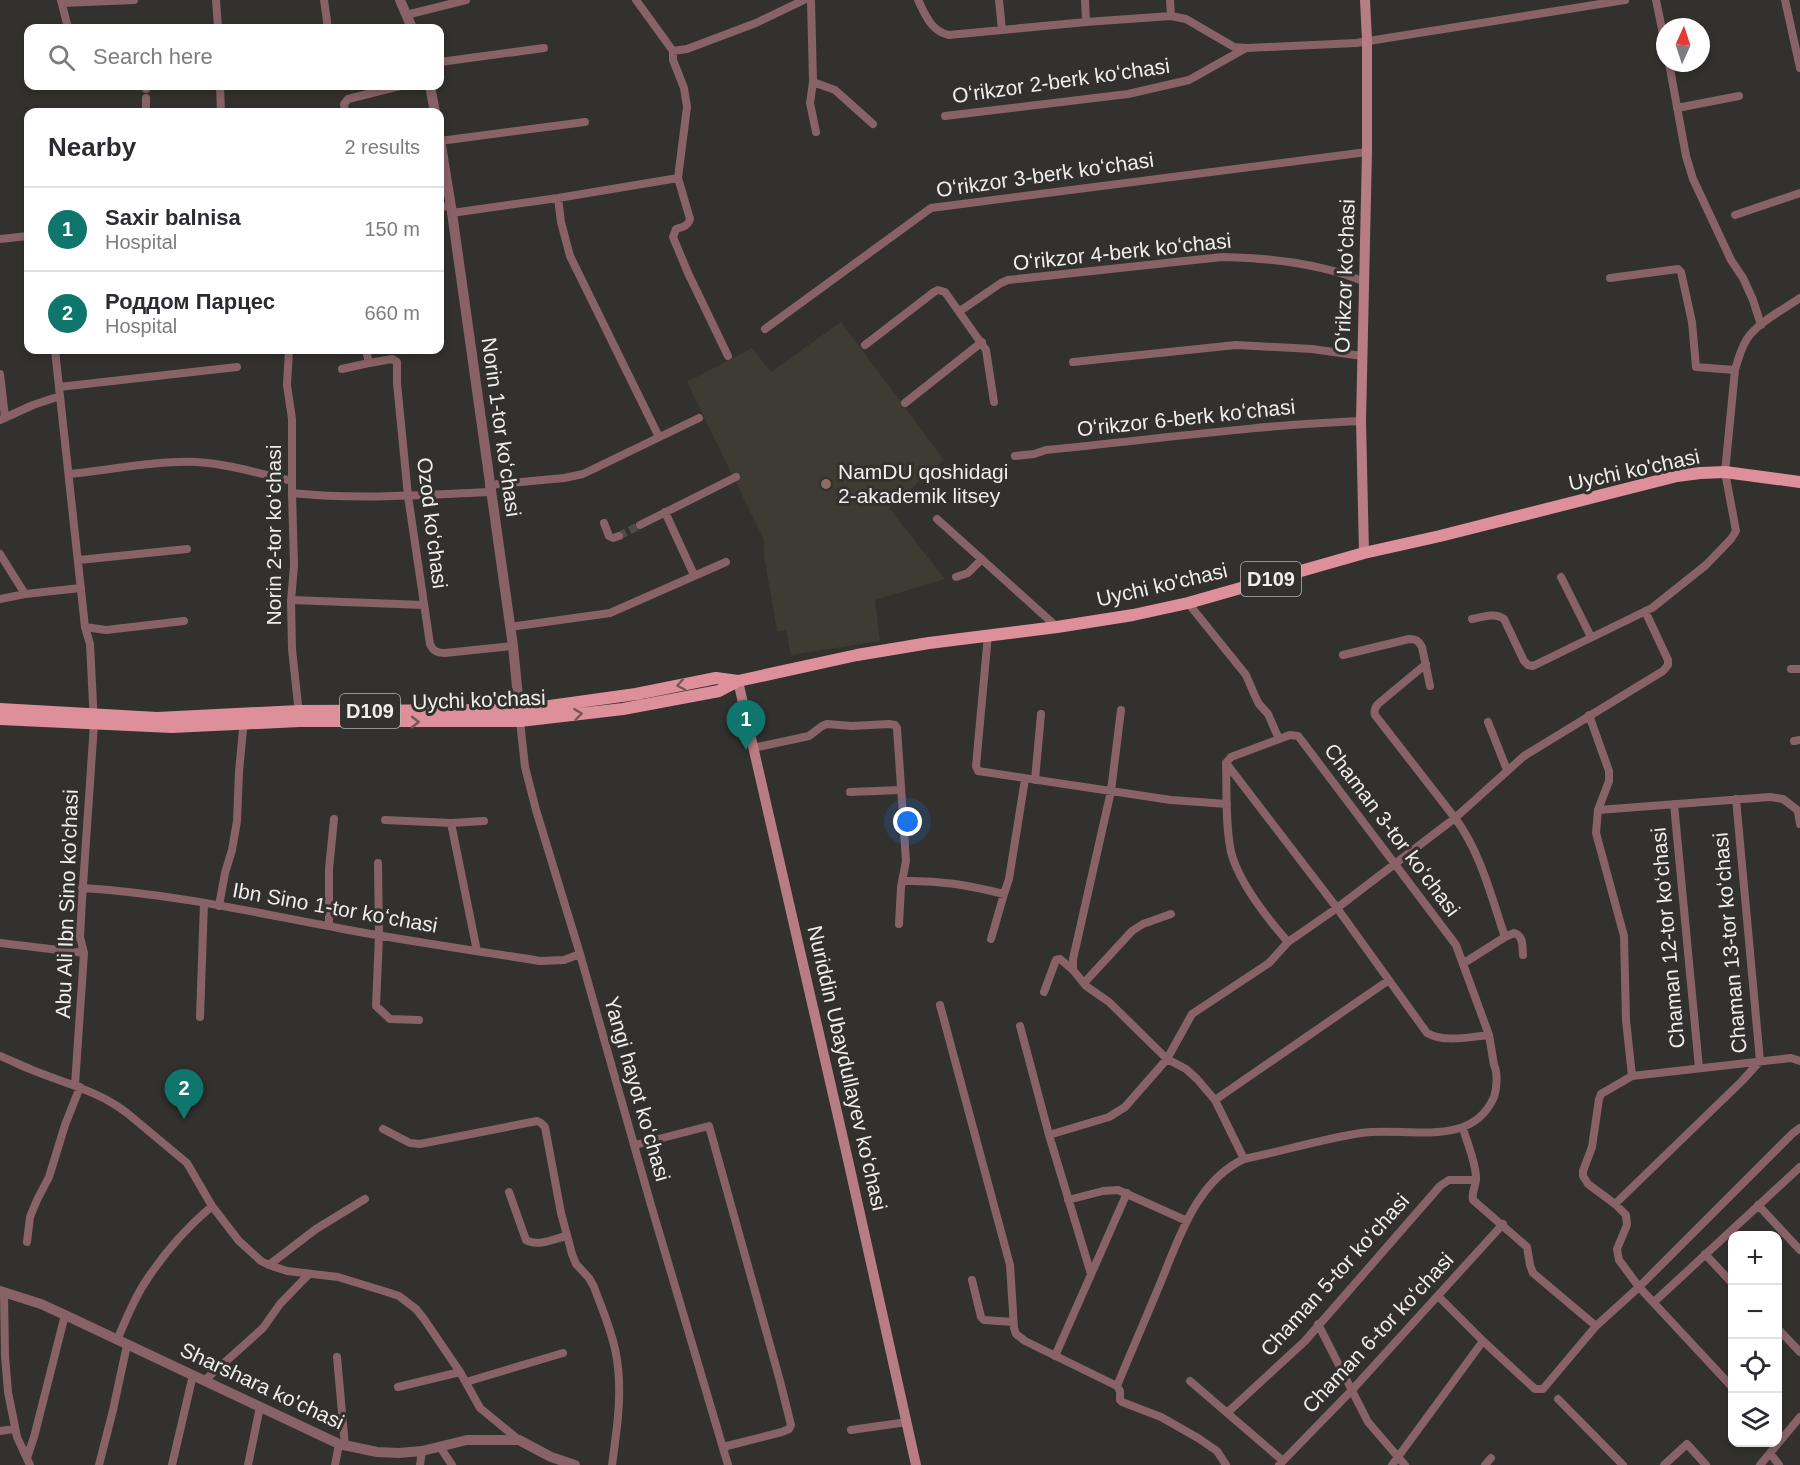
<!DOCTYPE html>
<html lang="en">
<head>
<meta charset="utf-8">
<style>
  :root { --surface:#fff; --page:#f7f7f7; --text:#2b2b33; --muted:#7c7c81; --line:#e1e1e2; --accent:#0f766e }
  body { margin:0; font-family:Helvetica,sans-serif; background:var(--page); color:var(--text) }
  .controls { position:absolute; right:18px; bottom:18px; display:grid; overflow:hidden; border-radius:12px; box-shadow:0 3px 9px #0003 }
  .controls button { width:54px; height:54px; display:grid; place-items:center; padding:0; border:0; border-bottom:2px solid var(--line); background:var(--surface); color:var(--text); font:30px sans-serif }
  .compass { position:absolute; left:1656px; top:18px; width:54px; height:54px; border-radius:50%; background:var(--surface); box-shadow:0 3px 9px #0003; rotate:3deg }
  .you { position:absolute; left:908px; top:822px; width:21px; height:21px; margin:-15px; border:4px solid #fff; border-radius:50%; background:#1a73e8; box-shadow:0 0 0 9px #1a73e833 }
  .badge { display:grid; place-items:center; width:39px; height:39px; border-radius:50%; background:var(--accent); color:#fff; font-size:20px; font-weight:700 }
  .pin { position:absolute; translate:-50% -50px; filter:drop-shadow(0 2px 3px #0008) }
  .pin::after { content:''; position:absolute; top:32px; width:21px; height:18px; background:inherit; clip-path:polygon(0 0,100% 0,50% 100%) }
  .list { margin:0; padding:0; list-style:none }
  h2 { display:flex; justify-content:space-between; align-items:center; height:78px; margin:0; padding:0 24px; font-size:26px }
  h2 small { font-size:20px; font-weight:400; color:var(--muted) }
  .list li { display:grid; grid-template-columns:39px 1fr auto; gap:18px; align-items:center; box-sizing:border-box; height:84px; padding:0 24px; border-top:2px solid var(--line) }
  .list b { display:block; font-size:22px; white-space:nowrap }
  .list p { margin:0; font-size:20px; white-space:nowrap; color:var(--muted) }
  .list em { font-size:20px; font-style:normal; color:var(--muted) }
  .icon { flex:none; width:33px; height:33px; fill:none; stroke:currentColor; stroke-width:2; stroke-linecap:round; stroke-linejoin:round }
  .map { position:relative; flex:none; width:1800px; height:1465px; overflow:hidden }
  .search { position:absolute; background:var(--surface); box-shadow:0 3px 9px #0003; left:24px; top:24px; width:420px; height:66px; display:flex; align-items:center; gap:15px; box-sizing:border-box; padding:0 21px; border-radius:12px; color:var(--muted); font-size:22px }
  .panel { position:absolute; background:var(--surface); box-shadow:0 3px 9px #0003; left:24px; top:108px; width:420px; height:246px; border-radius:12px }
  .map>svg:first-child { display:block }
</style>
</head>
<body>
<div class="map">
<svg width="1800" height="1465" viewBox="0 0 1800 1465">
  <rect width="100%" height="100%" fill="#32312e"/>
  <!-- built -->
  <path fill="#3e3b32" d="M841,322l103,138 -55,48 56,71 -70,21 5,41 -89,14 -5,-25 -9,1 -13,-75v-16l-77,-158 65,-34 19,24z"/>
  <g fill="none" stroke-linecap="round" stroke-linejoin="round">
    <!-- minor-tunnel -->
    <path stroke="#4e4d4a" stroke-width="8" stroke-dasharray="8 4" stroke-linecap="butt" d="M619,536l21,-11"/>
    <!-- minor -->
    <path stroke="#886266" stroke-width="8" d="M61,0l7,28
      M216,0l2,28
      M324,0l4,28
      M636,0l37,51 14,-2 69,-26 48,-23
      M811,0l2,82 22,8 38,34
      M918,0c8,16 13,31 31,35l137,-13 85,-6 15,3 48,28 13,1 109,-5 269,-43
      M999,0l3,30
      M1085,0l1,22
      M1170,0l1,16
      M1656,0l9,44
      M1785,0l15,68
      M62,3l72,-3
      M406,15l60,-15
      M673,51v9l11,28 3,19 -9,71 12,41c-2,7 -7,8 -14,10l-3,8 15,36 40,83
      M440,62l104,-14
      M1669,63l17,93 7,23 38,81 12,18 10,22 8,25
      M813,82l-3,21 6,29
      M146,86v3
      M220,86l1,26
      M146,98v14
      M1677,108l62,-12
      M345,112l-1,-8 4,-5 52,-13
      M945,116l183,-22 61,-14 57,-32
      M440,141l145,-19
      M558,198l3,24 9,34 89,181
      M440,207l10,-1
      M452,213l106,-15 120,-20
      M1735,215l65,-22
      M0,239l28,-3
      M1610,278l68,-9 3,3 11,50 4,45 39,3
      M960,311l41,-28 7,-3 214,-23c48,1 98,6 143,25
      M765,329l166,-121 436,-56
      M865,345l69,-53 4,-2 7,2 41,58 8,52
      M55,350l30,277 5,17 4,80 -12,176 -2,37 4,16 -9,132
      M289,350l-2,35 5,34v74l2,73 -3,34 1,49 7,65
      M366,350l3,13 23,-4 5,3v21l11,113 22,148c3,7 7,9 15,9l68,-7
      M1073,362l163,-17 76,4 50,7
      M342,369l27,-6
      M0,374l5,43
      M59,387l178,-20
      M905,403l77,-61
      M0,420l33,-15 27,-9
      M1015,456l19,-2 12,-4c105,-10 209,-25 315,-29
      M69,474c41,-4 88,-14 128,-12 32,2 64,12 95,19
      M489,485l75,-7 19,-4 116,-56
      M292,493c66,7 132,2 198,-1
      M665,512l29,63
      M937,519l120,108
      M604,523l5,13 4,2 6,-2
      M640,525l96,-48
      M0,554l25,40 56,-6
      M79,560l108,-11
      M956,577l12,-4 14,-14
      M1561,577l30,60
      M0,599l25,-5
      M291,600l133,5
      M1188,603l58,72 9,21 4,8 9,10 11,25
      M1472,619c10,-2 23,-7 32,0l20,42 4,4 5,1 119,-58 54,-43 25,-26 5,-8 -11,-59 10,-102c3,-11 6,-22 12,-31 10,-16 37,-30 53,-41
      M85,627l21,3 78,-9
      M510,627l100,-14 116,-51
      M988,635l-12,131 2,5 193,29 56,4
      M1343,655l66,-16c7,0 10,2 13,8l8,39
      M1426,664l-48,40c-3,4 -4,6 -3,11l80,103c26,35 36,78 50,119l-41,26
      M1791,669h9
      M1121,710l-10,81 -38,168v11l13,16 23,16 58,57 19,10 11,10 18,21 29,59
      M1589,715l20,56v10l-11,29 -2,23 28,103 2,84 6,56 -31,18 -2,5 -7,48 -9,24v5l5,8 27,20 11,11 1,10 -10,24 1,6 1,5 20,27 154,-154 7,-5
      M520,721l5,46 11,43 44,144 71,251 77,260
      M1488,722l19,48
      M1794,741l6,-1
      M753,748l56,-12 13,-10 5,-2 25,2 37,-2 6,1 2,3 9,133 -5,26 -2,37
      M1226,763c1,29 -1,60 5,89 8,31 36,66 57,90
      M1035,780l6,-66
      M850,792l51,-2
      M1674,804l25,264
      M1598,810l172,-13 13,2 17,13
      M1798,812l2,12
      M385,820l66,3 26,128
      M451,823l33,-2
      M378,863l1,73 -3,70 14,13 29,1
      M902,881c38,-1 65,4 102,13l5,-15 16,-100
      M82,888c86,5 171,24 256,40 67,13 135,22 202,33l24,-1 16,-6
      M219,906l6,-33 7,-23 5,-29 2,-49 5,-53
      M329,926v-57l5,-50
      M1505,937l9,-4c10,3 8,13 9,22
      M991,939l13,-45
      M0,943l84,10
      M1084,983l48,-52 11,-7 28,-10
      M1044,992l12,-32 4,-1 13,11
      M940,1005l70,260 4,63 2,6 9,7 92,45
      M200,1017l4,-114
      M1020,1026l29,109 42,139
      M0,1056c10,4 20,9 30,13 33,14 67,21 97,44l60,50 25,43 27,35 22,20 8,4 18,6 51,6 49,15 12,4 17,13 8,10 36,53 20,36 39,32
      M1632,1076l159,-18 9,3
      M1215,1100l174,-120
      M1463,1128c4,15 12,32 13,48 1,9 -5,15 -3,24l54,47 3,18 3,8 63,53
      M383,1129l27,14 10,1 117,-23 4,2 4,4 16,86 11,41 4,10 13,14 5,9c8,22 18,44 22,67 7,36 1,75 -4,111
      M1049,1135l60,-18 16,-10 42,-48 25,-45 77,-51 19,-21 49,-34 118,-90 69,-62 139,-85 5,-6v-5l-23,-49
      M635,1145l74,-19 71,255 11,44 -2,4 -7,3 -59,15
      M509,1192l17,48c12,7 28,-1 40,-4
      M1068,1200l35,-9 15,-1 69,31
      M1615,1204l127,-123 18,-20 -24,-262
      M1758,1205l42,45
      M27,1242l3,-25 7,-17 12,-23 16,-52 15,-38
      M1705,1254l27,29
      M269,1265l47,-36 49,-30
      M972,1280l9,37 3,3 29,2
      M4,1292l1,64 3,36 9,45 13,28
      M1438,1296l45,45
      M1654,1302l146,-135
      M1318,1324l50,98 37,43
      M1778,1329l22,23
      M117,1340c8,-18 16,-39 27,-56 19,-30 41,-55 68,-78
      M1055,1356l72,-163
      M337,1357l8,89
      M205,1380l58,-52 17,-24 29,-30
      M1190,1381l93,80
      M466,1382l97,-29
      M398,1387l62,-15
      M1558,1399l65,66
      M1228,1412l77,-71 135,-155 9,-6h27
      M851,1430l56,-8
      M0,1431l14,-2
      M440,1447l12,18
      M1770,1453l9,12
      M27,1458l7,-21 31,-122
      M99,1465l14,-55 14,-65
      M172,1465l21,-90
      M248,1465l12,-58
      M335,1465l4,-21
      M420,1465l2,-14
      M1226,1465l-9,-14 -19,-13 -37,-21 -39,-15 -2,-2v-9l-3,-5c13,-32 27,-63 40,-95 20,-46 37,-109 87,-132 39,-8 78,-20 117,-26 44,-7 110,17 133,-36 3,-9 4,-24 0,-32l-5,-30 -33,-90 -154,-204 -4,-5 -8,-1 -59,22 -5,6 111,145 90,125c18,10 42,4 62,2
      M1279,1465l73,-75 151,-166
      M1392,1465l91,-124 52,48h8l53,-63 43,-39 93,100
      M1485,1465l6,-7
      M1664,1465l23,-21 19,21
      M1760,1465l40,-48"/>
    <!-- tertiary -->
    <path stroke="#886266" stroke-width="10" d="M400,0l12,28
      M430,86l5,26
      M440,139l12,74 61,433 7,71
      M0,1291l41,13 24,11 274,129 38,8 22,1 23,-2 45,-11h52l32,17 24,8"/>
    <!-- secondary -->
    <path stroke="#b87c84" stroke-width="10" d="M1364,553l-3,-132 6,-269v-112l-2,-40
      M738,681l110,479 68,305"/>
    <!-- primary -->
    <path stroke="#dd909a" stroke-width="12" d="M0,709l157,9 142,-7 222,-1 115,-16 80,-16 22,3
      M0,719l172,8 127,-6h221l103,-12 96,-18 19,-10 119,-26 72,-12 128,-16 76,-12 55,-12 176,-50 76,-17 237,-60 23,-3 25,-1 75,10"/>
  </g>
  <!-- one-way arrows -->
  <defs><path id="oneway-chevron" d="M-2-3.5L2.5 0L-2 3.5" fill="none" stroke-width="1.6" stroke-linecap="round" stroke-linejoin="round" transform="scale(1.5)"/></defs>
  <g stroke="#765759">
    <use href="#oneway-chevron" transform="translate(681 685) rotate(169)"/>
    <use href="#oneway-chevron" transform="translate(578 714) rotate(-7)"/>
    <use href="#oneway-chevron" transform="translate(415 722)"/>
  </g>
  <!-- markers -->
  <circle fill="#8d6e63" stroke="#32312e" stroke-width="2" cx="826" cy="484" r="6"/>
  <g text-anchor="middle" stroke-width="6" stroke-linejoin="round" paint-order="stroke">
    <!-- shield labels -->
    <g fill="#32312e" stroke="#b6b5b3" stroke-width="1.5">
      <rect x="1241" y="562" width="60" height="34" rx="4.5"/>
      <rect x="340" y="694" width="60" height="34" rx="4.5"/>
    </g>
    <g font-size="20" font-weight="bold" fill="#efeeec">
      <text x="1271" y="586">D109</text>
      <text x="370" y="718">D109</text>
    </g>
    <!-- street labels -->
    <g font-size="21" fill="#efeeec" stroke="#32312e">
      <text transform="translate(1061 81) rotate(-8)" y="7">Oʻrikzor 2-berk koʻchasi</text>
      <text transform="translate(1045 175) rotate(-8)" y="7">Oʻrikzor 3-berk koʻchasi</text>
      <text transform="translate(1122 252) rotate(-6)" y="7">Oʻrikzor 4-berk koʻchasi</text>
      <text transform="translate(1345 276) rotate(-88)" y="7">Oʻrikzor koʻchasi</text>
      <text transform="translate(1186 418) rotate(-6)" y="7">Oʻrikzor 6-berk koʻchasi</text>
      <text transform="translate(501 427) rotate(82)" y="7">Norin 1-tor koʻchasi</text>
      <text transform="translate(1634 470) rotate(-12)" y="7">Uychi ko'chasi</text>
      <text transform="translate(432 523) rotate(83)" y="7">Ozod koʻchasi</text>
      <text transform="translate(274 535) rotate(-90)" y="7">Norin 2-tor koʻchasi</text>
      <text transform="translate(1162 585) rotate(-13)" y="7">Uychi ko'chasi</text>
      <text transform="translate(479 700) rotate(-2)" y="7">Uychi ko'chasi</text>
      <text transform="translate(1392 830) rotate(53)" y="7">Chaman 3-tor koʻchasi</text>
      <text transform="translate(67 904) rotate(-88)" y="7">Abu Ali Ibn Sino ko'chasi</text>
      <text transform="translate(335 908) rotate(10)" y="7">Ibn Sino 1-tor koʻchasi</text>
      <text transform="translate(1668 938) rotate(-95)" y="7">Chaman 12-tor koʻchasi</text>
      <text transform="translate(1730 943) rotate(-95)" y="7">Chaman 13-tor koʻchasi</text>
      <text transform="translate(847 1068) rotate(77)" y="7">Nuriddin Ubaydullayev koʻchasi</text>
      <text transform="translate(637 1089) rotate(74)" y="7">Yangi hayot koʻchasi</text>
      <text transform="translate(1335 1275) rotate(-48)" y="7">Chaman 5-tor koʻchasi</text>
      <text transform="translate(1378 1333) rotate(-47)" y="7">Chaman 6-tor koʻchasi</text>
      <text transform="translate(262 1386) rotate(25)" y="7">Sharshara ko'chasi</text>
    </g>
    <!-- poi labels -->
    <g font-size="21" fill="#efeeec" stroke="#32312e" text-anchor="start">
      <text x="838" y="479">NamDU qoshidagi<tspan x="838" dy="24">2-akademik litsey</tspan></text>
    </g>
  </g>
</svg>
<div class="controls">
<button>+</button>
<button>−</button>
<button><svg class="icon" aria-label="locate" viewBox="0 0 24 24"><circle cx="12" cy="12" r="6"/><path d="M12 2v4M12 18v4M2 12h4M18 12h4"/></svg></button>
<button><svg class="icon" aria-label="layers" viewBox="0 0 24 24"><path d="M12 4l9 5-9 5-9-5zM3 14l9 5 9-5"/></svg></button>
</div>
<svg class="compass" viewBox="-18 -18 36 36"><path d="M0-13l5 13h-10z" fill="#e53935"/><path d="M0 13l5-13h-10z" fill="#7c7c81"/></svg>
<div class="you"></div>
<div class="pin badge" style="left:746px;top:750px">1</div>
<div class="pin badge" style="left:184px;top:1119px">2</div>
<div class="search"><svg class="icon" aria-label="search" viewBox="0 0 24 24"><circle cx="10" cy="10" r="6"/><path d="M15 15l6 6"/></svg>Search here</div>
<section class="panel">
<h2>Nearby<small>2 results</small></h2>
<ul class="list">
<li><span class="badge">1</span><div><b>Saxir balnisa</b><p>Hospital</p></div><em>150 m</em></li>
<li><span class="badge">2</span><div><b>Роддом Парцес</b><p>Hospital</p></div><em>660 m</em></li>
</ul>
</section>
</div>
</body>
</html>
